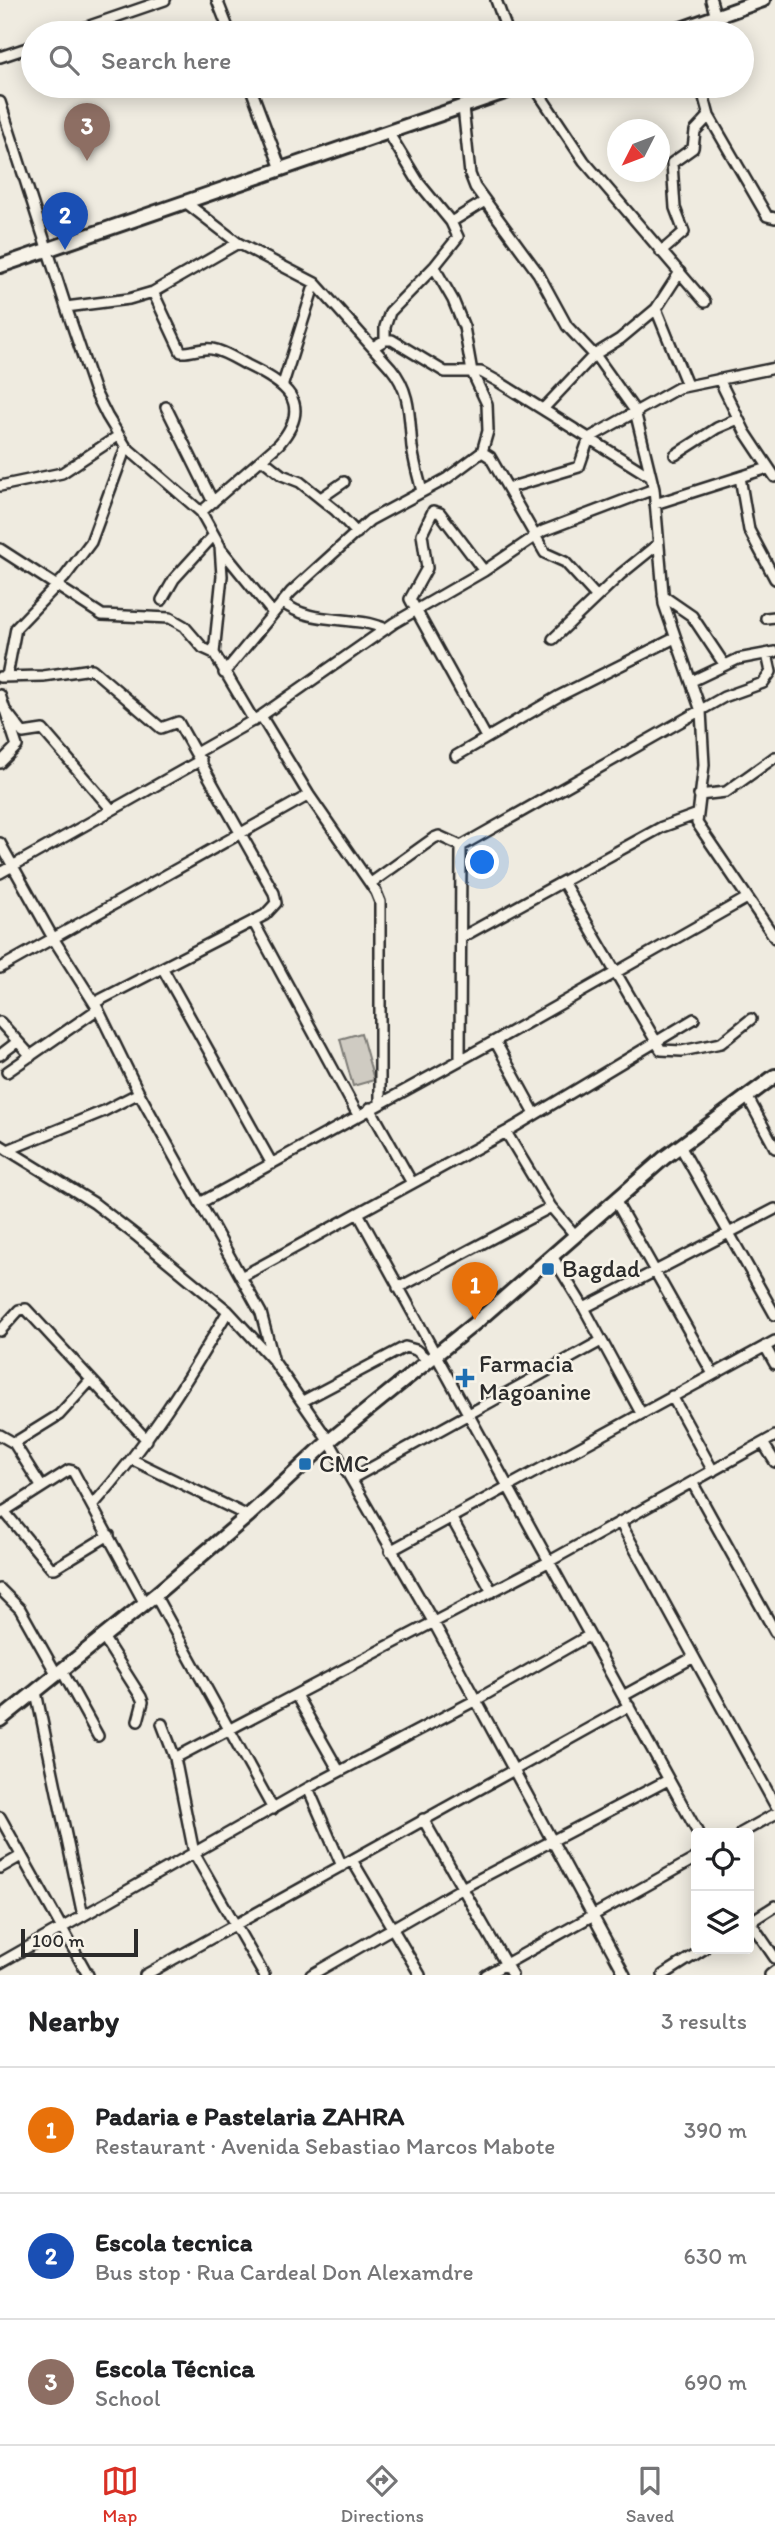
<!DOCTYPE html>
<html lang="en">
<head>
<meta charset="utf-8">
<style>
  :root { --surface:#fff; --page:#f6f6f6; --text:#202124; --muted:#757577; --line:#e0e0e0; --accent:#d93025 }
  body { margin:0; font-family:Itim,sans-serif; background:var(--page); color:var(--text) }
  .controls { position:absolute; right:21px; bottom:21px; display:grid; overflow:hidden; border-radius:7px; box-shadow:0 4px 18px #0003 }
  .controls button { width:63px; height:63px; display:grid; place-items:center; padding:0; border:0; border-bottom:2px solid var(--line); background:var(--surface); color:var(--text); font:35px sans-serif }
  .compass { position:absolute; left:607px; top:119px; width:63px; height:63px; border-radius:50%; background:var(--surface); box-shadow:0 4px 18px #0003; rotate:228deg }
  .scale { position:absolute; left:21px; bottom:18px; width:117px; box-sizing:border-box; padding-left:7px; border:4px solid #2b2b2b; border-top:0; font-size:19px; line-height:24px; white-space:nowrap; color:#2b2b2b; -webkit-text-stroke:5px #f7f3e8; paint-order:stroke }
  .you { position:absolute; left:483px; top:863px; width:24px; height:24px; margin:-18px; border:5px solid #fff; border-radius:50%; background:#1a73e8; box-shadow:0 0 0 10px #1a73e833 }
  .badge { display:grid; place-items:center; width:46px; height:46px; border-radius:50%; background:var(--accent); color:#fff; font-size:23px; font-weight:700 }
  .pin { position:absolute; translate:-50% -58px; filter:drop-shadow(0 2px 4px #0008) }
  .pin::after { content:''; position:absolute; top:37px; width:24px; height:21px; background:inherit; clip-path:polygon(0 0,100% 0,50% 100%) }
  .list { margin:0; padding:0; list-style:none }
  h2 { display:flex; justify-content:space-between; align-items:center; height:91px; margin:0; padding:0 28px; font-size:30px }
  h2 small { font-size:23px; font-weight:400; color:var(--muted) }
  .list li { display:grid; grid-template-columns:46px 1fr auto; gap:21px; align-items:center; box-sizing:border-box; height:126px; padding:0 28px; border-top:2px solid var(--line) }
  .list b { display:block; font-size:26px; white-space:nowrap }
  .list p { margin:0; font-size:23px; white-space:nowrap; color:var(--muted) }
  .list em { font-size:23px; font-style:normal; color:var(--muted) }
  .icon { flex:none; width:38px; height:38px; fill:none; stroke:currentColor; stroke-width:2; stroke-linecap:round; stroke-linejoin:round }
  .map { position:relative; flex:none; width:775px; height:1975px; overflow:hidden }
  .search { position:absolute; background:var(--surface); box-shadow:0 4px 18px #0003; left:21px; right:21px; top:21px; height:77px; display:flex; align-items:center; gap:18px; box-sizing:border-box; padding:0 24px; border-radius:38px; color:var(--muted); font-size:26px }
  .sheet { height:469px; background:var(--surface) }
  nav { display:flex; justify-content:space-around; align-items:center; box-sizing:border-box; height:98px; border-top:2px solid var(--line); background:var(--surface); font-size:19px; color:var(--muted) }
  nav a { display:grid; justify-items:center; gap:4px }
  nav .on { color:var(--accent) }
  .map>svg:first-child { display:block }
</style>
</head>
<body>
<div class="map">
<svg width="775" height="1975" viewBox="0 0 775 1975">
  <rect width="100%" height="100%" fill="#efebe0"/>
  <filter id="ink" filterUnits="userSpaceOnUse"><feTurbulence type="fractalNoise" baseFrequency=".0143" numOctaves="2"/><feDisplacementMap in="SourceGraphic" scale="14" xChannelSelector="R" yChannelSelector="G"/><feConvolveMatrix kernelMatrix="1 2 1 2 8 2 1 2 1" color-interpolation-filters="sRGB"/></filter>
  <g filter="url(#ink)">
    <!-- green -->
    <path fill="#cfcbc2" stroke="#7d7b76" stroke-width="2" d="M361,1033l13,47 -21,6 -13,-47z"/>
    <g fill="none" stroke-linecap="round" stroke-linejoin="round">
      <!-- minor casing -->
      <g stroke="#2b2b2b" stroke-width="14">
        <path id="minor" d="M217,0l13,33
          M496,0l12,33
          M711,0l5,17
          M69,33l96,-33
          M0,57l33,-11
          M250,86l31,83
          M534,86l50,75 121,141
          M701,86l8,30 58,100 8,2
          M0,102l66,205 29,85 12,24 19,31 75,65 19,34 2,30 -8,77 40,68
          M463,107l7,67 5,13 63,86 29,53 31,33 37,52 19,78 10,115 37,107 3,54 -7,58 78,115
          M388,132l31,51 32,39
          M185,202l53,41 77,40 76,85c20,24 18,49 21,79 2,15 6,29 10,44
          M661,252l23,-20 -9,-24 -3,-45 21,-15 2,-17 14,-15
          M434,267l19,33 11,27 8,45 15,32 1,27 -6,21
          M153,292l28,60c10,1 21,-5 31,-3 12,2 24,10 35,16 37,18 68,37 32,79l-78,68
          M66,307l63,-8 24,-7 85,-49
          M656,309l31,76
          M385,340v-13l5,-15 44,-45 24,-30 -7,-15 34,-21
          M373,347l12,-7h7l53,32h36l18,10 152,95
          M719,379l26,53 30,45
          M283,384l32,-101
          M166,407l47,95
          M543,409l51,-54 26,-16 36,-30 24,-37
          M675,455l42,-27 21,-9
          M263,460l19,15 18,7 35,28 22,23
          M740,477l9,53 26,49
          M0,486l62,-13 56,-37
          M508,488l71,-21 10,-29 89,-50 97,-20
          M321,498l23,-16
          M655,504l113,-36
          M0,549l102,66 68,3 14,8 19,22 11,5
          M221,549l52,64
          M484,571l-44,-58 -7,-2 -11,23 5,34 -17,31 76,138
          M663,596l29,20 32,48
          M162,600l12,-21 40,-44
          M282,602c30,24 69,12 104,27
          M766,618l9,-1
          M553,639l68,-65 37,-30
          M224,673l67,-81 79,-72 76,-41 36,-27 8,5 55,96 20,9 32,35
          M7,676l9,-48 48,-50 27,-36 35,-95
          M0,677l43,-1 49,-7 69,59 17,-6 96,171 2,10 -11,12 -171,88
          M692,681l46,-22 37,-7
          M0,695l17,51 -17,17
          M2,706l21,27 20,-3 69,80
          M261,716l48,79 67,97 4,10v201
          M196,753l65,-37 133,-93 90,-52 59,-40 111,-42
          M456,756l103,-60 116,-58
          M699,795l27,-3 49,-35
          M0,843l53,95 45,71 41,84 122,220 12,45
          M0,873l201,-113
          M563,882l98,168 21,1 39,-8 30,-24
          M371,883l63,-45 5,-2 22,10 263,-149 39,-14 8,-11 -4,-18
          M253,921l105,194
          M462,937l200,-110 33,-12
          M0,968l309,-173
          M163,969l109,195
          M0,1022l31,34
          M495,1041l40,73
          M0,1055l17,-13
          M460,1059l1,-213
          M7,1072l91,-63
          M747,1096l28,52
          M370,1108l42,75
          M506,1132l45,75 24,28
          M0,1145l94,58 44,34 90,74 45,49 56,81 105,182 191,352
          M680,1146l95,169
          M8,1150l96,-39 35,-18
          M615,1200l98,174
          M200,1203l295,-162 252,-143
          M358,1213l340,620
          M552,1256l32,52 57,105
          M241,1277l265,-145 188,-113
          M398,1288l153,-81
          M584,1308l191,-99
          M0,1331l19,-21 7,-1 121,131
          M765,1346l10,18
          M672,1396l41,75
          M303,1401l102,-54 11,3 13,11
          M0,1435l14,8 27,43
          M14,1443l45,-28 31,-34
          M763,1443l12,19
          M133,1460l115,56
          M351,1479l250,-138
          M692,1482l83,150
          M93,1505c54,-60 95,-125 135,-194
          M4,1511l47,57h4l54,-33
          M0,1514l69,-44 4,1 72,133
          M451,1517l41,75
          M620,1522l155,283
          M390,1551l385,-210
          M0,1589l20,20 37,66
          M155,1595l118,214
          M103,1637l38,60 2,5 -5,19
          M62,1671l36,65
          M36,1692l47,224
          M296,1695l43,76
          M623,1696l71,-39
          M162,1724l13,34 19,95 70,122
          M175,1758l375,-197 225,-125
          M308,1788l34,78
          M0,1817l88,158
          M423,1819l89,156
          M741,1833l34,-19
          M352,1860l68,115
          M0,1868l21,-12
          M749,1920l26,38
          M750,1922l25,-16
          M0,1963l308,-175 168,-88 112,-64
          M145,1975l484,-269
          M311,1975l153,-88 204,-107
          M486,1975l210,-117
          M663,1975l41,-26
          M770,1975l5,-4"/>
      </g>
      <!-- secondary casing -->
      <g stroke="#2b2b2b" stroke-width="18">
        <path id="secondary" d="M670,33l93,-33
          M0,266l522,-180
          M0,1720l155,-125 93,-79 81,-75 151,-122 184,-161 111,-82"/>
      </g>
      <!-- minor -->
      <use href="#minor" stroke="#f7f3e8" stroke-width="9"/>
      <!-- secondary -->
      <use href="#secondary" stroke="#f7f3e8" stroke-width="12"/>
    </g>
  </g>
  <!-- markers -->
  <g fill="#1f6fb2" stroke="#f7f3e8" stroke-width="2.5">
    <rect x="541" y="1262" width="14" height="14" rx="3.5"/>
    <path d="M461.5 1367.5h7v7h7v7h-7v7h-7v-7h-7v-7h7z"/>
    <rect x="298" y="1457" width="14" height="14" rx="3.5"/>
  </g>
  <g text-anchor="middle" stroke-width="5" stroke-linejoin="round" paint-order="stroke">
    <!-- poi labels -->
    <g font-size="24" fill="#2b2b2b" stroke="#f7f3e8" text-anchor="start">
      <text x="562" y="1277">Bagdad</text>
      <text x="479" y="1372">Farmacia<tspan x="479" dy="28">Magoanine</tspan></text>
      <text x="319" y="1472">CMC</text>
    </g>
  </g>
</svg>
<div class="controls">
<button><svg class="icon" aria-label="locate" viewBox="0 0 24 24"><circle cx="12" cy="12" r="6"/><path d="M12 2v4M12 18v4M2 12h4M18 12h4"/></svg></button>
<button><svg class="icon" aria-label="layers" viewBox="0 0 24 24"><path d="M12 4l9 5-9 5-9-5zM3 14l9 5 9-5"/></svg></button>
</div>
<svg class="compass" viewBox="-18 -18 36 36"><path d="M0-13l5 13h-10z" fill="#e53935"/><path d="M0 13l5-13h-10z" fill="#757577"/></svg>
<div class="scale">100 m</div>
<div class="you"></div>
<div class="pin badge" style="left:475px;top:1320px;background:#e8710a">1</div>
<div class="pin badge" style="left:65px;top:250px;background:#1a4fb4">2</div>
<div class="pin badge" style="left:87px;top:161px;background:#8d6e63">3</div>
<div class="search"><svg class="icon" aria-label="search" viewBox="0 0 24 24"><circle cx="10" cy="10" r="6"/><path d="M15 15l6 6"/></svg>Search here</div>
</div>
<section class="sheet">
<h2>Nearby<small>3 results</small></h2>
<ul class="list">
<li><span class="badge" style="background:#e8710a">1</span><div><b>Padaria e Pastelaria ZAHRA</b><p>Restaurant · Avenida Sebastiao Marcos Mabote</p></div><em>390 m</em></li>
<li><span class="badge" style="background:#1a4fb4">2</span><div><b>Escola tecnica</b><p>Bus stop · Rua Cardeal Don Alexamdre</p></div><em>630 m</em></li>
<li><span class="badge" style="background:#8d6e63">3</span><div><b>Escola Técnica</b><p>School</p></div><em>690 m</em></li>
</ul>
</section>
<nav>
<a class="on"><svg class="icon" aria-label="map" viewBox="0 0 24 24"><path d="M3 6l6-2 6 2 6-2v14l-6 2-6-2-6 2zM9 4v14M15 6v14"/></svg>Map</a>
<a><svg class="icon" aria-label="directions" viewBox="0 0 24 24"><path d="M12 3l9 9-9 9-9-9zM9 14v-3h6M13 9l2 2-2 2"/></svg>Directions</a>
<a><svg class="icon" aria-label="saved" viewBox="0 0 24 24"><path d="M7 4h10v16l-5-4-5 4z"/></svg>Saved</a>
</nav>
</body>
</html>
